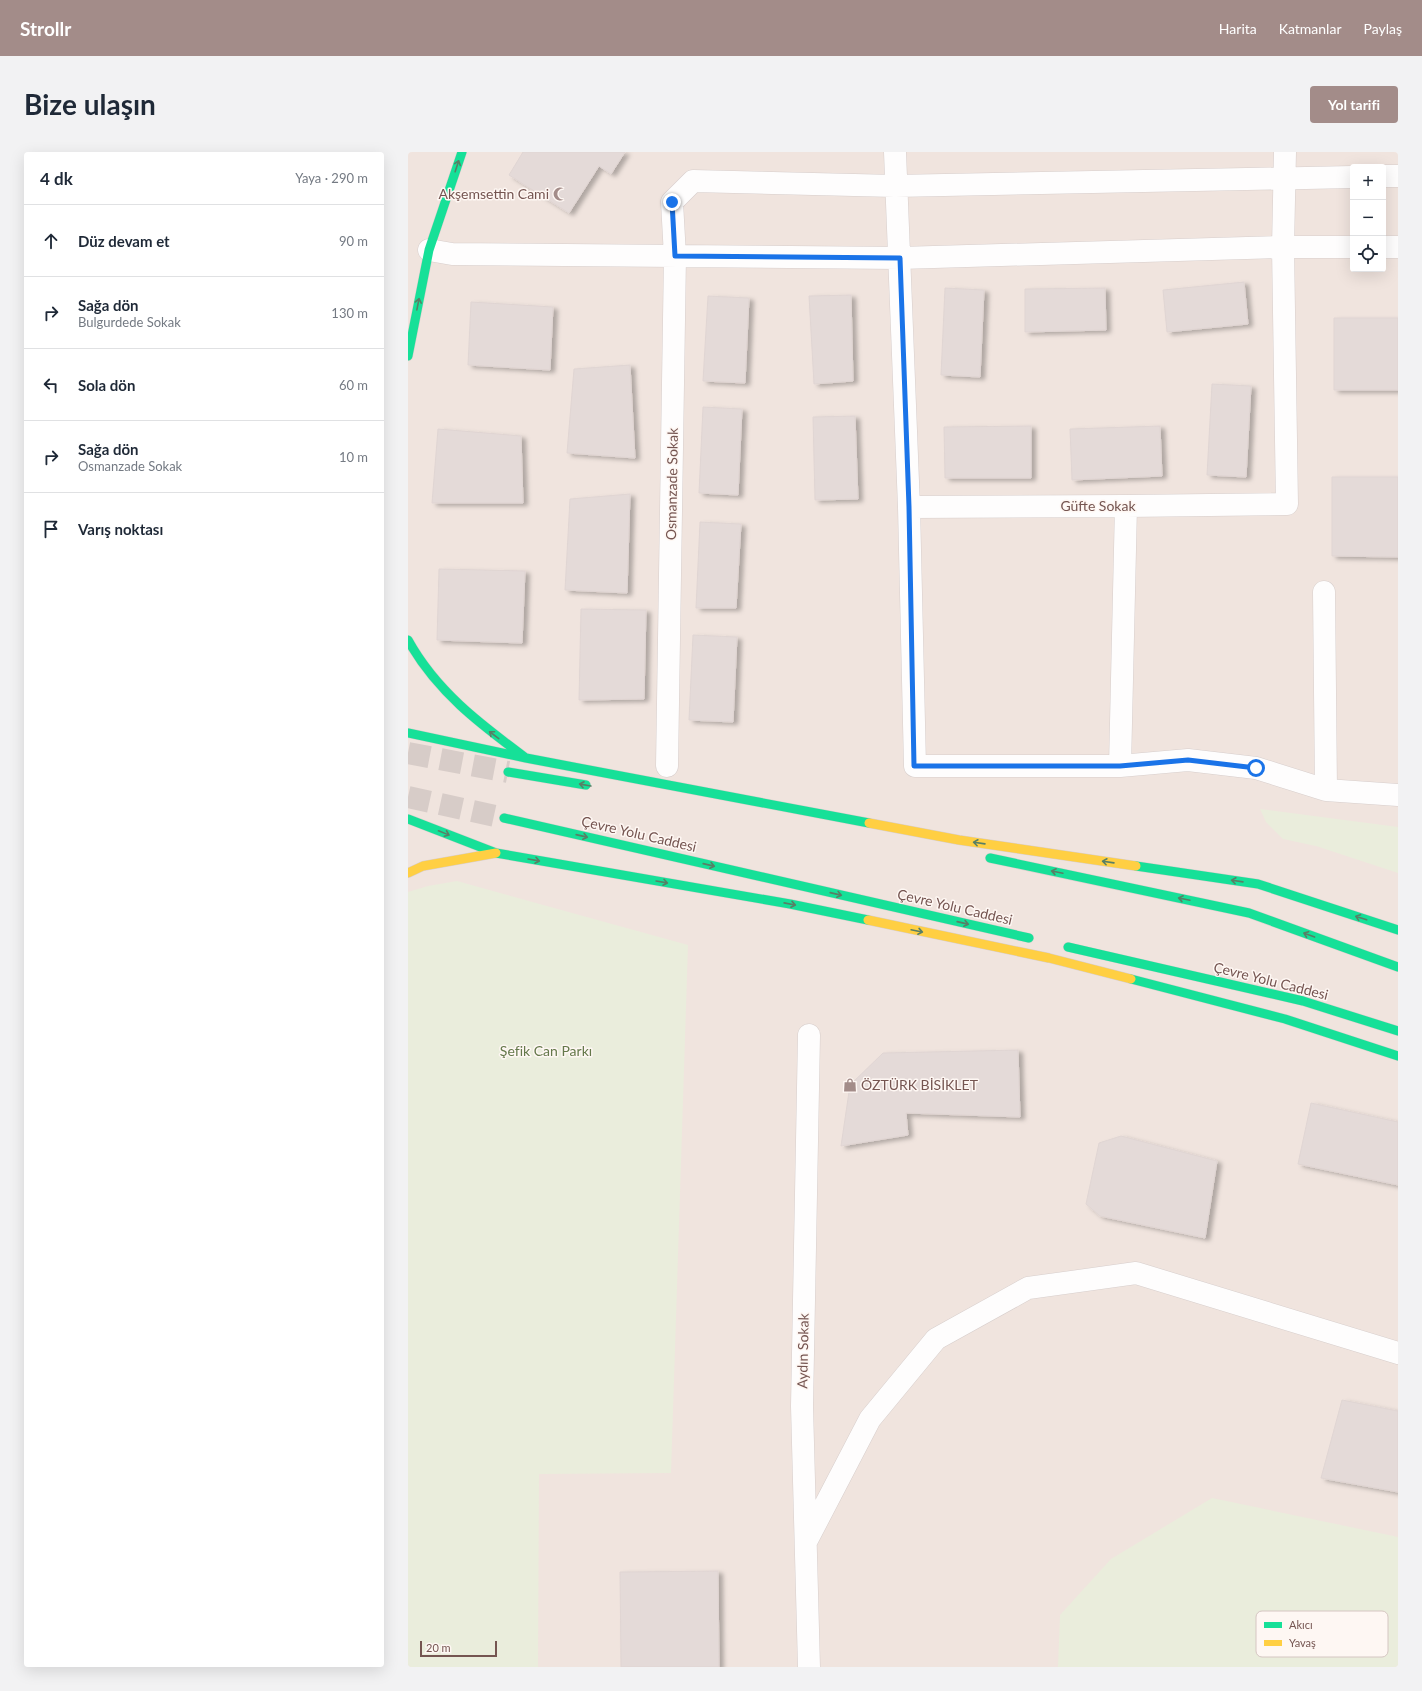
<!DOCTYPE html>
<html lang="tr">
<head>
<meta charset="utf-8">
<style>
  :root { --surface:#fff; --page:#f2f2f3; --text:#1f2937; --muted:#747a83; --line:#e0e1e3; --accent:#a38c89 }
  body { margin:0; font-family:Lato,sans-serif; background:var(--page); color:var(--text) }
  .controls { position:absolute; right:12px; top:12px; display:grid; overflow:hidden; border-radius:4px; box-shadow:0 4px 16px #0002 }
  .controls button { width:36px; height:36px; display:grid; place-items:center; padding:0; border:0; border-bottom:1px solid var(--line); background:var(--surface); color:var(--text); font:20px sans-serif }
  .scale { position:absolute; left:12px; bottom:10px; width:77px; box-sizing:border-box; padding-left:4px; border:2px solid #755551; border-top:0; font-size:11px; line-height:14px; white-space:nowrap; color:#755551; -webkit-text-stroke:3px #fef7f3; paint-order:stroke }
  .stop { position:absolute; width:12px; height:12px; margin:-9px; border:3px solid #1a73e8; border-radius:50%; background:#fff }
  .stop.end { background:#1a73e8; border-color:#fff; box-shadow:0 1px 4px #0008 }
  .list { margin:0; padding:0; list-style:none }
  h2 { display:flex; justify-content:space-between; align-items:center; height:52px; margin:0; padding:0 16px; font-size:17px }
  h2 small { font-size:13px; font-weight:400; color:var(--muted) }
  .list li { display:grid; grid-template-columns:26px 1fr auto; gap:12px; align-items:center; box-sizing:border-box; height:72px; padding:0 16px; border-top:1px solid var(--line) }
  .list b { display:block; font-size:15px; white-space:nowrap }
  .list p { margin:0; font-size:13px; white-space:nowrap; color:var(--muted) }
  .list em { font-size:13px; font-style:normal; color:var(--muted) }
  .icon { flex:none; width:22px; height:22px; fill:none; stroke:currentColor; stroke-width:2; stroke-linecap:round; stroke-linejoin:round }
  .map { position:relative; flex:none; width:990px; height:1515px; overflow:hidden; border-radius:4px }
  header { display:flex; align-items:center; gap:24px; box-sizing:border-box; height:56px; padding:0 20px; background:var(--accent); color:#fff }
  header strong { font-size:19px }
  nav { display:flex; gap:22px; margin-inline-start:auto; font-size:14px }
  .intro { display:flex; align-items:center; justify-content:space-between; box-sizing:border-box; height:96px; padding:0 24px }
  h1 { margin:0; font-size:28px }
  .button { padding:10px 18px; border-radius:4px; background:var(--accent); color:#fff; font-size:14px; font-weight:700 }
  main { display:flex; gap:24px; padding:0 24px }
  aside { flex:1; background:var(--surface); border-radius:4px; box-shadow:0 4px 16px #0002 }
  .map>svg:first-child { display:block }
</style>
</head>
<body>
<header>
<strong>Strollr</strong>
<nav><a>Harita</a><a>Katmanlar</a><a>Paylaş</a></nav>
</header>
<div class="intro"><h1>Bize ulaşın</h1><a class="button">Yol tarifi</a></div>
<main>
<aside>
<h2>4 dk<small>Yaya · 290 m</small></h2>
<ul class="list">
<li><svg class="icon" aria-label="ahead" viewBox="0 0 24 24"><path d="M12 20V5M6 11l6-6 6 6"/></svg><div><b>Düz devam et</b></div><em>90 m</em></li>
<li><svg class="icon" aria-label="right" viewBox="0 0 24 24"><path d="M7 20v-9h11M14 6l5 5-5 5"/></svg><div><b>Sağa dön</b><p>Bulgurdede Sokak</p></div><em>130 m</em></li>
<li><svg class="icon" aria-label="left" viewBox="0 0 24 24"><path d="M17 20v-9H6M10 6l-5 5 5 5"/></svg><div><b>Sola dön</b></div><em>60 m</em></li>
<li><svg class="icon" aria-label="right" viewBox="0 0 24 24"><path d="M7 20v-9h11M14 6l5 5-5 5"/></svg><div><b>Sağa dön</b><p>Osmanzade Sokak</p></div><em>10 m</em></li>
<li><svg class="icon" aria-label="arrive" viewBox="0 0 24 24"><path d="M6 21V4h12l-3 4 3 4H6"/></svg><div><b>Varış noktası</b></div></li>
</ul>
</aside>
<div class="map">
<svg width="990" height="1515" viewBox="0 0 990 1515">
  <defs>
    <filter id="shadow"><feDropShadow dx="4.5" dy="2.5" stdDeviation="2" flood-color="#0004"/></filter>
  </defs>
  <rect width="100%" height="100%" fill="#f8f3f0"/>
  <!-- residential -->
  <path fill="#f0e4de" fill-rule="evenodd" d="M0,0h990v1515h-990zM945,15h30v102h-30z"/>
  <!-- green -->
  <path fill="#eaeddc" d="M852,657l138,18v46l-82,-27 -33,-7 -17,-17z
    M49,729l231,64 -17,528 -132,1 -1,193h-130v-775l20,-6z
    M804,1346l186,39v130h-340l2,-52 51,-56z"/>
  <!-- building -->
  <path fill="#e4dad8" stroke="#e0d5d3" filter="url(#shadow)" d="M115,0h102l-14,22 -12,-8 -30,47 -60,-38z
    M836,130l4,42 -81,8 -4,-42z
    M537,136l39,2 -4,87 -39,-2z
    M697,136l1,42 -81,2v-43z
    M443,143l2,86 -39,3 -5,-88z
    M300,144l41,2 -4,85 -42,-2z
    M63,150l82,5 -3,63 -82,-5z
    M926,166h64v72h-64z
    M222,213l5,93 -68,-5 7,-84z
    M804,232l39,2 -5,91 -39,-2z
    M295,255l39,2 -4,86 -39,-2z
    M447,264l3,83 -43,1 -2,-83z
    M623,274v52h-86l-1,-51z
    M752,274l2,50 -90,4 -2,-51z
    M30,277l83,7 2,67h-91z
    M924,325h66v80l-66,-1z
    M222,342l-3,99 -62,-3 5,-91z
    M292,370l41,2 -5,84h-40z
    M31,417l86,2 -3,72 -85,-3z
    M173,457l65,1 -2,89 -65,1z
    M285,483l44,2 -4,85 -44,-2z
    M610,898l2,67 -114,-4 2,22 -67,11 9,-61 33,-32z
    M903,951l87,19v63l-100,-21z
    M713,984l96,25 -12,77 -105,-22 -14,-12 13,-61z
    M934,1248l56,11v81l-77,-14z
    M310,1419l1,96h-98l-1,-95z"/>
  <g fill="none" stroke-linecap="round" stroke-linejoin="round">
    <!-- highway-tunnel -->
    <path stroke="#d7ccc8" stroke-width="22" stroke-dasharray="22 11" stroke-linecap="butt" d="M0,601l100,19
      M0,645l96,21"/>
    <!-- street casing -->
    <g stroke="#d7cecc" stroke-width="23">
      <path id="street" d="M487,0l14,355 6,259h205l6,-260
        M975,24h15
        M975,95h15
        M21,98l23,4 448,4 383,-11h70
        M501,355l217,-1 161,-2 -4,-257 2,-95
        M916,440l2,198
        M259,614l8,-510 -3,-54 21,-21 202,5 458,-9
        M712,614l68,-6 68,8 70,22 72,5
        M401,883l-7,371 7,261
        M399,1388l63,-121 66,-80 92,-51 108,-15 262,80"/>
    </g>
    <!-- fast casing -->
    <g stroke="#d8cecc" stroke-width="10">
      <path id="fast" d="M0,204l21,-106 33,-98
        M0,488c28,51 72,84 118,118
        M0,581l118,25 343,65
        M100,620l78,13
        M96,666l525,120
        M0,667l88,34 294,51 78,16
        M582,706l259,55 149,54
        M728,714l122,18 140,46
        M660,795l235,54 95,30
        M723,827l154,40 113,37"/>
    </g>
    <!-- slow casing -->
    <g stroke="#d8cecc" stroke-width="10">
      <path id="slow" d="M461,671l90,17 177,26
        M0,721l15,-7 73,-13
        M460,768l181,38 82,21"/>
    </g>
    <!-- street -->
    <use href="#street" stroke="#fefdfd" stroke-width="22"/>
    <!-- fast -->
    <use href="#fast" stroke="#16e098" stroke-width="9"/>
    <!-- slow -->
    <use href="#slow" stroke="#ffcf43" stroke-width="9"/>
  </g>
  <!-- one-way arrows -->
  <defs><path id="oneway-shaft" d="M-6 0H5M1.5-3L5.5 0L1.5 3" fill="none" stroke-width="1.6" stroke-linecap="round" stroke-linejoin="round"/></defs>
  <g stroke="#587f66">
    <use href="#oneway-shaft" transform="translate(49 14) rotate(-72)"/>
    <use href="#oneway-shaft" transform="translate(10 152) rotate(-79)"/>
    <use href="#oneway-shaft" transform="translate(86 583) rotate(-143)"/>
    <use href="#oneway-shaft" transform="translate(177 633) rotate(-170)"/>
    <use href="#oneway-shaft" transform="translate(36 681) rotate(22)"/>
    <use href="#oneway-shaft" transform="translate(174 684) rotate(13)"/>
    <use href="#oneway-shaft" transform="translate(571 691) rotate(-172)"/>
    <use href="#oneway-shaft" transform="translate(126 708) rotate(10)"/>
    <use href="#oneway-shaft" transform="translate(700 710) rotate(-172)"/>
    <use href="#oneway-shaft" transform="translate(301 713) rotate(13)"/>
    <use href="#oneway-shaft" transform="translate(649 720) rotate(-168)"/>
    <use href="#oneway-shaft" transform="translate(829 729) rotate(-172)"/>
    <use href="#oneway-shaft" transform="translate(254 730) rotate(10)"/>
    <use href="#oneway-shaft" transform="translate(428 742) rotate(13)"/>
    <use href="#oneway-shaft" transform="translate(776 747) rotate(-168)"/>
    <use href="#oneway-shaft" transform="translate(382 752) rotate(11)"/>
    <use href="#oneway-shaft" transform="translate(953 766) rotate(-162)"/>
    <use href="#oneway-shaft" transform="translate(555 771) rotate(13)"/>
    <use href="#oneway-shaft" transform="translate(509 779) rotate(12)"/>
    <use href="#oneway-shaft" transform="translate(901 783) rotate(-160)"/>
  </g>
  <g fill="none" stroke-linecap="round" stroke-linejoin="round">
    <!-- route -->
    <path stroke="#1a73e8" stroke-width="5" d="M264,50l3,54 225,2 9,249 5,259h206l68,-6 68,8"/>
  </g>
  <!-- icons -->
  <defs>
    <g id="mosque-bare" transform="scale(1.08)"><path d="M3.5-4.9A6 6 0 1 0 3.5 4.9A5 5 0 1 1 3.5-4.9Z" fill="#a38c89" stroke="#fef7f3" stroke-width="2.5" paint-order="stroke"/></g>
    <g id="shop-bare" transform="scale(1.08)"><path d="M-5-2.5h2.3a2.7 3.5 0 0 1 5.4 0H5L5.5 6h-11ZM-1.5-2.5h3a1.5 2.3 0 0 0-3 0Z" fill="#a38c89" stroke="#fef7f3" stroke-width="2.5" paint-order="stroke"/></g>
  </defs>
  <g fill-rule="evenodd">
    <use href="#mosque-bare" x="152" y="42"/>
    <use href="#shop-bare" x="442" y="933"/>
  </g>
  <g text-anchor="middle" stroke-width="3" stroke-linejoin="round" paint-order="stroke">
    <!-- poi labels -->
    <g font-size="14" fill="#755551" stroke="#fef7f3" text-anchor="end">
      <text x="141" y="47">Akşemsettin Cami</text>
      <text x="453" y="938" text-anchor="start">ÖZTÜRK BİSİKLET</text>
    </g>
    <!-- street labels -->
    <g font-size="14" fill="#755551" stroke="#fef7f3">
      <text transform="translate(264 332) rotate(-89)" y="5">Osmanzade Sokak</text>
      <text x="690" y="359">Güfte Sokak</text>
      <text transform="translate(231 682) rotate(13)" y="5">Çevre Yolu Caddesi</text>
      <text transform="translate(547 755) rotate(13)" y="5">Çevre Yolu Caddesi</text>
      <text transform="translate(863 829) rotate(14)" y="5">Çevre Yolu Caddesi</text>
      <text transform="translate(395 1199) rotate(-89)" y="5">Aydın Sokak</text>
    </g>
    <!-- park labels -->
    <g font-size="14" fill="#64784a" stroke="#fef7f3">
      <text x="138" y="904">Şefik Can Parkı</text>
    </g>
  </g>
  <!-- legend -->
  <rect x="848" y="1459" width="132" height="46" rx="6" fill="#fef7f3" stroke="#d5c6c2" stroke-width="1"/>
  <rect x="856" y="1470" width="18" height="6" fill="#16e098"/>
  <rect x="856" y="1488" width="18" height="6" fill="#ffcf43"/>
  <g font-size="11" fill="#755551">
    <text x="881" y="1477">Akıcı</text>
    <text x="881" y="1495">Yavaş</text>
  </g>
</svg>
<div class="controls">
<button>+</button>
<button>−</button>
<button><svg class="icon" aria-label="locate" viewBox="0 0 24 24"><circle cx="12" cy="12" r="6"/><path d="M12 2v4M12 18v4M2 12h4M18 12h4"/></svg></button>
</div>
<div class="scale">20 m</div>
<div class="stop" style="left:848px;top:616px"></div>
<div class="stop end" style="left:264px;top:50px"></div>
</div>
</main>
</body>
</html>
